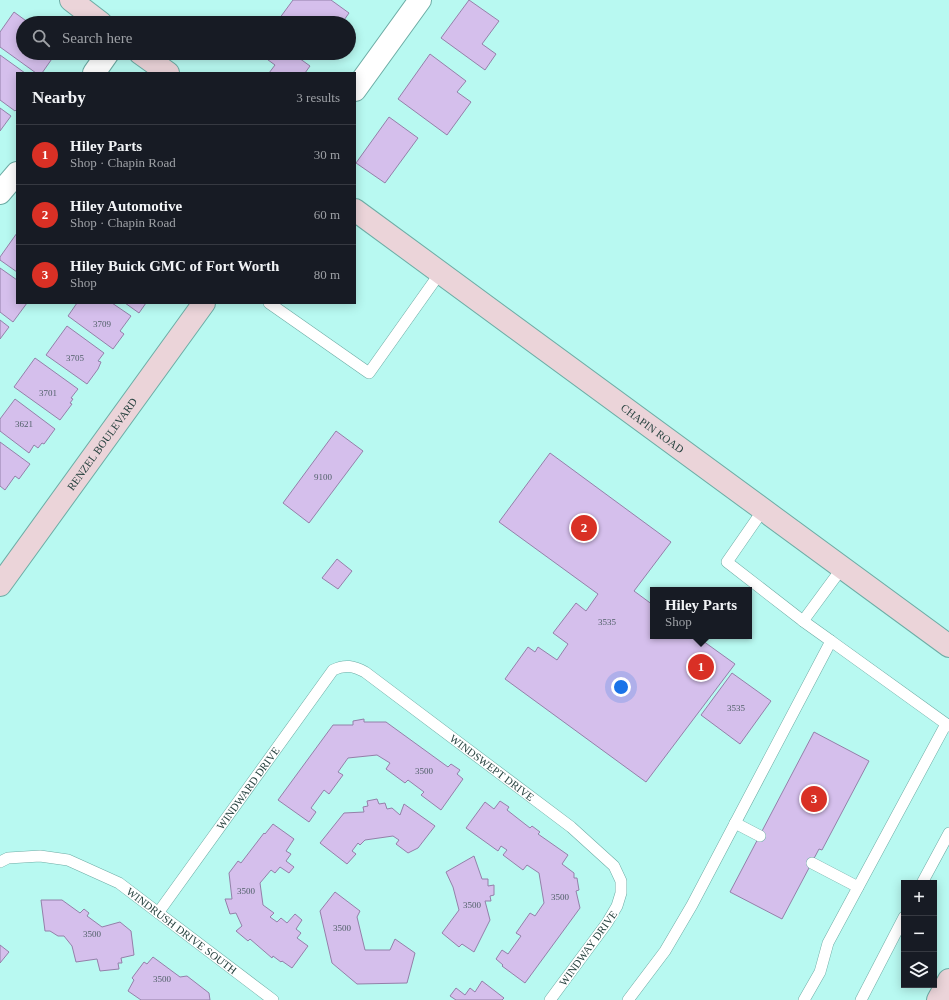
<!DOCTYPE html>
<html lang="en">
<head>
<meta charset="utf-8">
<style>
  :root { --surface:#171b24; --page:#242831; --text:#f1f3f6; --muted:#9ea1a6; --line:#363941; --accent:#d93025 }
  body { margin:0; font-family:"Times New Roman",serif; background:var(--page); color:var(--text) }
  .controls { position:absolute; right:12px; bottom:12px; display:grid; overflow:hidden; border-radius:0px; box-shadow:0 2px 10px #0003 }
  .controls button { width:36px; height:36px; display:grid; place-items:center; padding:0; border:0; border-bottom:1px solid var(--line); background:var(--surface); color:var(--text); font:20px sans-serif }
  .you { position:absolute; left:621px; top:687px; width:14px; height:14px; margin:-10px; border:3px solid #fff; border-radius:50%; background:#1a73e8; box-shadow:0 0 0 6px #1a73e833 }
  .badge { display:grid; place-items:center; width:26px; height:26px; border-radius:50%; background:var(--accent); color:#fff; font-size:13px; font-weight:700 }
  .pin { position:absolute; translate:-50% -50%; border:2px solid #fff; box-shadow:0 1px 4px #0006 }
  .popup { position:absolute; left:650px; top:587px; width:102px; height:52px; box-sizing:border-box; display:grid; place-content:center; border-radius:0px; background:var(--surface); filter:drop-shadow(0 1px 3px #0005); font-size:13px; white-space:nowrap; color:var(--muted) }
  .popup b { font-size:15px; color:var(--text) }
  .popup::after { content:''; position:absolute; left:50%; top:100%; margin-left:-8px; border:8px solid transparent; border-top-color:var(--surface) }
  .list { margin:0; padding:0; list-style:none }
  h2 { display:flex; justify-content:space-between; align-items:center; height:52px; margin:0; padding:0 16px; font-size:17px }
  h2 small { font-size:13px; font-weight:400; color:var(--muted) }
  .list li { display:grid; grid-template-columns:26px 1fr auto; gap:12px; align-items:center; box-sizing:border-box; height:60px; padding:0 16px; border-top:1px solid var(--line) }
  .list b { display:block; font-size:15px; white-space:nowrap }
  .list p { margin:0; font-size:13px; white-space:nowrap; color:var(--muted) }
  .list em { font-size:13px; font-style:normal; color:var(--muted) }
  .icon { flex:none; width:22px; height:22px; fill:none; stroke:currentColor; stroke-width:2; stroke-linecap:round; stroke-linejoin:round }
  .map { position:relative; flex:none; width:949px; height:1000px; overflow:hidden }
  .search { position:absolute; background:var(--surface); box-shadow:0 2px 10px #0003; left:16px; top:16px; width:340px; height:44px; display:flex; align-items:center; gap:10px; box-sizing:border-box; padding:0 14px; border-radius:22px; color:var(--muted); font-size:15px }
  .panel { position:absolute; background:var(--surface); box-shadow:0 2px 10px #0003; left:16px; top:72px; width:340px; height:232px; border-radius:0px }
  .map>svg:first-child { display:block }
</style>
</head>
<body>
<div class="map">
<svg width="949" height="1000" viewBox="0 0 949 1000">
  <rect width="100%" height="100%" fill="#b8f9f1"/>
  <!-- building -->
  <path fill="#d5bfec" stroke="#9480a9" d="M293,0h38l18,13 -7,10h-57l-6,-4z
    M469,0l30,21 -17,23 14,10 -11,16 -44,-32z
    M14,12l15,11h-6v30h33l-14,20h-6l-36,-26v-15z
    M267,53h25l18,13 -5,7h-36l6,-8 -11,-8z
    M430,54l36,27 -9,11 14,10 -24,33 -49,-36z
    M0,55l25,18h-8v36l-2,2 -15,-11z
    M0,108l11,8 -11,15z
    M389,117l29,21 -33,45 -29,-20z
    M17,233v39l-17,-12v-3z
    M0,268l17,12v23h10l-14,19 -13,-10z
    M77,303h35l19,13 -11,15 4,3 -11,15 -45,-33z
    M125,303h21l-7,10z
    M0,320l9,7 -9,12z
    M67,326l37,27 -6,8 3,1 -3,7 -11,15 -41,-29z
    M35,358l43,31 -7,9 2,1 -3,4 2,1 -12,16 -46,-33z
    M15,399l40,30 -11,15 -2,-1 -4,5 -4,-3 -5,8 -29,-22v-12z
    M336,431l27,20 -54,72 -26,-20z
    M0,442l30,22 -11,15 -4,-3 -10,14 -5,-4z
    M550,453l121,89 -37,49 19,14v31h43l39,28 -89,118 -141,-103 23,-32 7,5 3,-5 19,13 11,-16 -15,-11 23,-30 10,8 12,-17 -99,-72z
    M337,559l15,12 -14,18 -16,-11z
    M732,673l39,28 -31,43 -39,-29z
    M364,719v3h22l62,45 3,-3 9,6 -3,4 6,5 -22,31 -20,-15 3,-3 -16,-12 -3,3 -19,-14 4,-6 -13,-8 -29,3 -10,14 5,3 -14,19 -5,-4 -13,18 5,4 -7,10 -31,-22 55,-75h20v-4z
    M814,732l55,29 -47,89 -3,-1 -37,70 -52,-27z
    M377,799l2,5 6,-1 2,6 5,-1 8,7 4,-11 31,22 -17,22 -10,5 -12,-9 3,-4 -6,-4 -28,4 -5,5 -2,-2 -6,8 4,3 -9,10 -27,-21 24,-30 20,-1 -1,-5 5,-1 -1,-5z
    M500,801l9,6 -2,3 23,18 2,-2 8,6 -2,2 30,21 -6,9 12,9v5h3l2,12 -3,1 4,17 -55,75 -23,-17 1,-1 -7,-6 6,-9 6,4 13,-18 -5,-3 14,-20 5,3 9,-13 -5,-30 -12,-8 -4,5 -20,-15 4,-5 -6,-4 -3,5 -32,-23 19,-26 9,7z
    M273,824l21,15 -8,12 5,3 -5,7 8,6 -5,6 -9,-6 -5,6 -4,-3 -11,13 3,22 11,8 -4,4 7,5 4,-4 6,5 8,-9 7,6 -6,9 5,4 -4,5 11,8 -16,22 -10,-7 -1,1 -8,-6 -1,2 -22,-19 -2,2 -12,-10 6,-5 -6,-13 -6,1 -5,-15h7l-3,-26 9,-12 3,2 23,-30 1,1z
    M474,856l8,23h6v7l6,-1v10l-4,1 1,5h-6l5,19 -16,32 -12,-8 -3,3 -17,-14 17,-23 -6,-23 -7,-15z
    M335,892l25,19 -3,6 8,33h25l5,-11 20,14 -8,30 -50,1 -25,-21 -12,-52z
    M41,900h21l18,13 4,-4 5,4 -2,3 15,11 18,-5 11,9 3,24 -13,3 1,5h-4l1,6 -19,2 -3,-12 -21,3 -4,-16 -8,-10h-6l-8,-5h-5z
    M0,945l9,7 -9,11z
    M153,957l27,20 7,-1 22,17 1,7h-69l-13,-9 6,-11 -2,-2 12,-16 3,2z
    M482,981l22,17 -2,2h-46l-6,-4 6,-8 9,7 5,-7 5,4z"/>
  <g fill="none" stroke-linecap="round" stroke-linejoin="round">
    <!-- lane casing -->
    <g stroke="#6daca5" stroke-width="12">
      <g id="lane">
        <path d="M269,303l100,70 71,-100"/>
        <path d="M763,510l-36,52 76,59"/>
        <path d="M831,641l118,85"/>
        <path d="M735,823l25,13"/>
        <path id="s1" d="M0,862l8,-4 32,-2 28,4 51,23 154,117"/>
        <path d="M812,863l46,24"/>
        <path d="M922,883l27,-50"/>
        <path id="s2" d="M158,913l175,-243c12,-6 21,-4 32,2l206,155 43,39 7,15v12l-4,13 -10,17 -57,77"/>
        <path d="M628,1000l37,-49 27,-46 139,-264 -28,-20 39,-53"/>
        <path d="M804,1000l16,-28 8,-29 118,-219"/>
        <path d="M861,1000l43,-83"/>
      </g>
    </g>
    <!-- street casing -->
    <g stroke="#6daca5" stroke-width="24">
      <path id="street" d="M94,73l14,-20
        M355,90l65,-90
        M0,193l17,-20"/>
    </g>
    <!-- secondary casing -->
    <g stroke="#6daca5" stroke-width="24">
      <g id="secondary">
        <path d="M71,0l30,23"/>
        <path d="M140,53l28,20"/>
        <path id="s3" d="M355,210l594,436"/>
        <path id="s4" d="M0,585l204,-282"/>
        <path d="M938,1000l11,-20"/>
      </g>
    </g>
    <!-- lane -->
    <use href="#lane" stroke="#fff" stroke-width="11"/>
    <!-- street -->
    <use href="#street" stroke="#fff" stroke-width="22"/>
    <!-- secondary -->
    <use href="#secondary" stroke="#ebd4d9" stroke-width="22"/>
  </g>
  <g text-anchor="middle" stroke-width="3" stroke-linejoin="round" paint-order="stroke">
    <!-- number labels -->
    <g font-size="9" fill="#52616a">
      <text x="102" y="327">3709</text>
      <text x="75" y="361">3705</text>
      <text x="48" y="396">3701</text>
      <text x="24" y="427">3621</text>
      <text x="323" y="480">9100</text>
      <text x="607" y="625">3535</text>
      <text x="736" y="711">3535</text>
      <text x="424" y="774">3500</text>
      <text x="246" y="894">3500</text>
      <text x="560" y="900">3500</text>
      <text x="472" y="908">3500</text>
      <text x="342" y="931">3500</text>
      <text x="92" y="937">3500</text>
      <text x="162" y="982">3500</text>
    </g>
    <!-- street labels -->
    <g font-size="11" fill="#27423f" stroke="#fff">
      <text dy="4" stroke="none"><textPath href="#s3" startOffset="369">CHAPIN ROAD</textPath></text>
      <text dy="4" stroke="none"><textPath href="#s4" startOffset="174">RENZEL BOULEVARD</textPath></text>
      <text dy="4" stroke="none"><textPath href="#s2" startOffset="492">WINDSWEPT DRIVE</textPath></text>
      <text dy="4" stroke="none"><textPath href="#s2" startOffset="154">WINDWARD DRIVE</textPath></text>
      <text dy="4" stroke="none"><textPath href="#s1" startOffset="204">WINDRUSH DRIVE SOUTH</textPath></text>
      <text transform="translate(588 948) rotate(-54)" y="4">WINDWAY DRIVE</text>
    </g>
  </g>
</svg>
<div class="controls">
<button>+</button>
<button>−</button>
<button><svg class="icon" aria-label="layers" viewBox="0 0 24 24"><path d="M12 4l9 5-9 5-9-5zM3 14l9 5 9-5"/></svg></button>
</div>
<div class="you"></div>
<div class="pin badge" style="left:701px;top:667px">1</div>
<div class="popup"><b>Hiley Parts</b>Shop</div>
<div class="pin badge" style="left:584px;top:528px">2</div>
<div class="pin badge" style="left:814px;top:799px">3</div>
<div class="search"><svg class="icon" aria-label="search" viewBox="0 0 24 24"><circle cx="10" cy="10" r="6"/><path d="M15 15l6 6"/></svg>Search here</div>
<section class="panel">
<h2>Nearby<small>3 results</small></h2>
<ul class="list">
<li><span class="badge">1</span><div><b>Hiley Parts</b><p>Shop · Chapin Road</p></div><em>30 m</em></li>
<li><span class="badge">2</span><div><b>Hiley Automotive</b><p>Shop · Chapin Road</p></div><em>60 m</em></li>
<li><span class="badge">3</span><div><b>Hiley Buick GMC of Fort Worth</b><p>Shop</p></div><em>80 m</em></li>
</ul>
</section>
</div>
</body>
</html>
